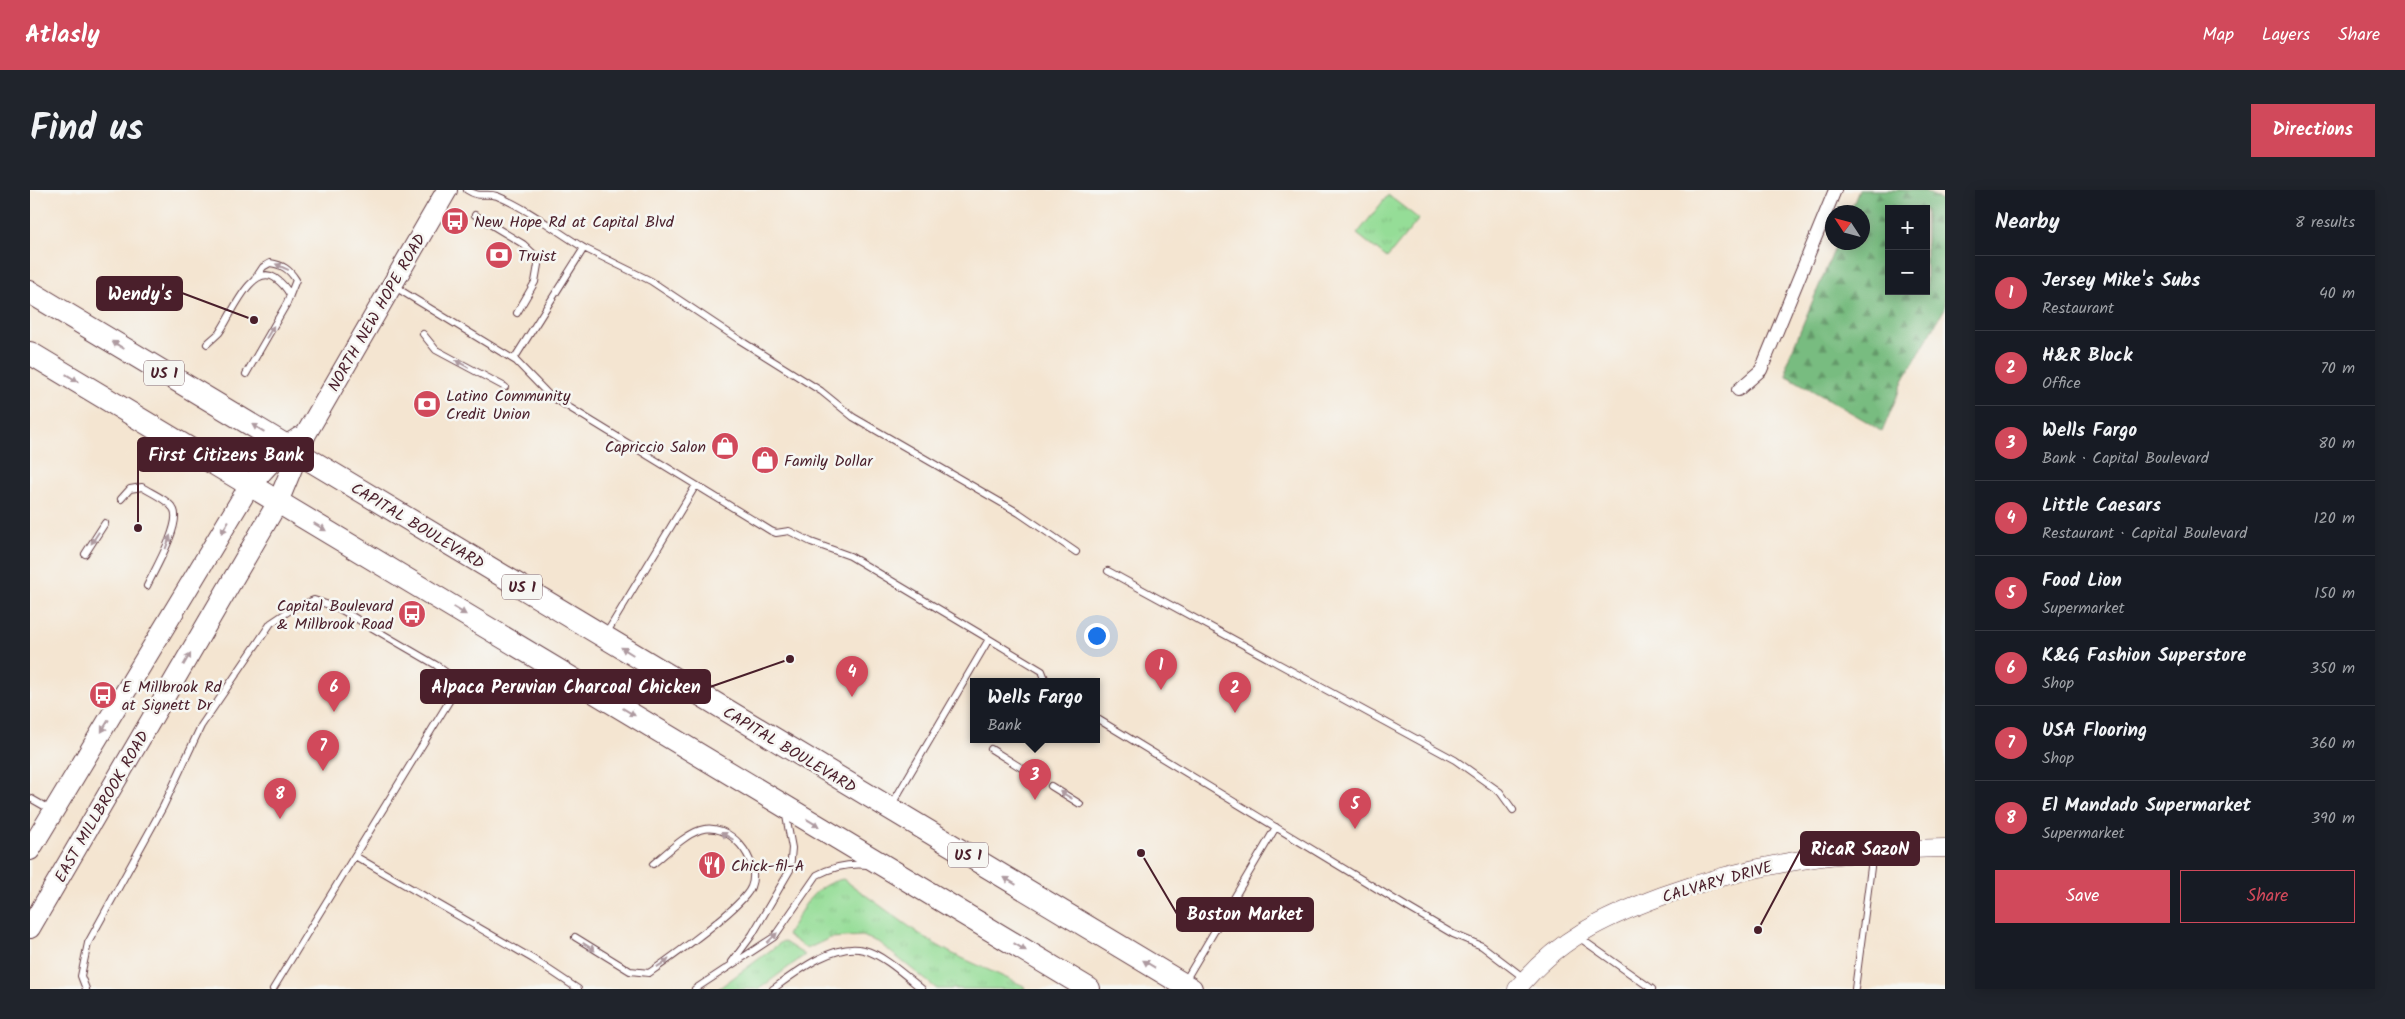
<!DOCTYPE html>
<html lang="en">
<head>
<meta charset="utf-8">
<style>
  :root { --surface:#171b24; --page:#20242c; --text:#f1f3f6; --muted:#9ea1a6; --line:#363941; --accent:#d1495b }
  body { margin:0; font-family:Kalam,sans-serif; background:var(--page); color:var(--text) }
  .controls { position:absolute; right:15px; top:15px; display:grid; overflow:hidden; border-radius:0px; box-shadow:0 2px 12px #0003 }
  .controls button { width:45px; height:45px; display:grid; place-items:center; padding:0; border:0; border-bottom:1px solid var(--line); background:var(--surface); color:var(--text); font:25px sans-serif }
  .compass { position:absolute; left:1795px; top:15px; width:45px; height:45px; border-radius:50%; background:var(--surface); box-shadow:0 2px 12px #0003; rotate:306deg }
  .you { position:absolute; left:1066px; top:445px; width:18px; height:18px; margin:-12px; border:4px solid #fff; border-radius:50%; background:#1a73e8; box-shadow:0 0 0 8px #1a73e833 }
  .badge { display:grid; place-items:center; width:32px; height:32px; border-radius:50%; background:var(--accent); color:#fff; font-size:16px; font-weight:700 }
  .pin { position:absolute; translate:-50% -41px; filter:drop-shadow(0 1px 2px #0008) }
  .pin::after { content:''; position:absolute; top:26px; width:18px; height:15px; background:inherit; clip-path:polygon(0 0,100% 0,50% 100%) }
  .popup { position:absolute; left:940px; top:488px; width:130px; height:65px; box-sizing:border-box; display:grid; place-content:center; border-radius:0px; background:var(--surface); filter:drop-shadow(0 1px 4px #0005); font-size:16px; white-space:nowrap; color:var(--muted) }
  .popup b { font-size:19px; color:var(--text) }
  .popup::after { content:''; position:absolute; left:50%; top:100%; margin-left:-10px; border:10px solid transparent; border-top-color:var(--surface) }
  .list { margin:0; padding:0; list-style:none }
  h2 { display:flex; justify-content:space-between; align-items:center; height:65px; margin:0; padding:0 20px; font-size:21px }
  h2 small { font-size:16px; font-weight:400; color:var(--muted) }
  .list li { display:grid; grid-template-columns:32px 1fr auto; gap:15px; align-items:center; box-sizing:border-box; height:75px; padding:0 20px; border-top:1px solid var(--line) }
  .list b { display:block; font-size:19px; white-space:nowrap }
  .list p { margin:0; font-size:16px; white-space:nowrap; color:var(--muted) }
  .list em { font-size:16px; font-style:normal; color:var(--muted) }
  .actions { display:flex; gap:10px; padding:15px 20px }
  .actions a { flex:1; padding:11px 0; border:1px solid var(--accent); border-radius:0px; text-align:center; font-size:18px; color:var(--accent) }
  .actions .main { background:var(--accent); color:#fff }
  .map { position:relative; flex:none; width:1915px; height:799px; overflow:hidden; border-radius:0px }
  header { display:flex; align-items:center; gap:30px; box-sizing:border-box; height:70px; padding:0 25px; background:var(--accent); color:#fff }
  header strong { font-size:24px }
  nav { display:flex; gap:28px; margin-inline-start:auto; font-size:18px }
  .intro { display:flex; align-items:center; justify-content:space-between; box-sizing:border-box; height:120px; padding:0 30px }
  h1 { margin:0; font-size:35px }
  .button { padding:12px 22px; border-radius:0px; background:var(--accent); color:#fff; font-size:18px; font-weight:700 }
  main { display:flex; gap:30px; padding:0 30px }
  aside { flex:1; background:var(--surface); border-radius:0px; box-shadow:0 2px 12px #0003 }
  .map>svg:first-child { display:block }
</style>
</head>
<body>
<header>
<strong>Atlasly</strong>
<nav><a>Map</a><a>Layers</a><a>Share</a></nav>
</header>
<div class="intro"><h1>Find us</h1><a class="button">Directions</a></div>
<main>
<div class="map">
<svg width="1915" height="799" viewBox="0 0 1915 799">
  <defs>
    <pattern id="grass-tufts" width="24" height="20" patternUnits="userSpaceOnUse" patternTransform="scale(1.25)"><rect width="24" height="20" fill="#95dd97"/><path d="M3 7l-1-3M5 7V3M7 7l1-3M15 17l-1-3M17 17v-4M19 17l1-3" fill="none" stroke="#82bd82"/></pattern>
    <pattern id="forest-firs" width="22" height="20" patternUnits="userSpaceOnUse" patternTransform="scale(1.25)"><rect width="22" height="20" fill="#78bc80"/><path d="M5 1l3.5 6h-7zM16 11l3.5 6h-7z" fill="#649869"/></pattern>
  </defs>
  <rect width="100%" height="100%" fill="#f6f6f2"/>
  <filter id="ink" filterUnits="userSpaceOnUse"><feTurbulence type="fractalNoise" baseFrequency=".02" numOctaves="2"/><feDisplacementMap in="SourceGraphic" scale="10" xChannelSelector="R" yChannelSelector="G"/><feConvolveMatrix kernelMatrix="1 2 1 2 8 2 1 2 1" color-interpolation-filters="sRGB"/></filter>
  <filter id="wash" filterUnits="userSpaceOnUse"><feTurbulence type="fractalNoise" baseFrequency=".0096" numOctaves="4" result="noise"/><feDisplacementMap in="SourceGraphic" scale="20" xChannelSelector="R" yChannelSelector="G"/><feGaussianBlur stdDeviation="1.12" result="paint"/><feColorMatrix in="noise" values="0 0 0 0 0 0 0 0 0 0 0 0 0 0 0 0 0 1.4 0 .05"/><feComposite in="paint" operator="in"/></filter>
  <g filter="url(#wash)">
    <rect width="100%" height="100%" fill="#f4e5d1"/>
    <!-- grass -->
    <path fill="url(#grass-tufts)" stroke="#707e61" d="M1358,5l31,24 -32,39 -30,-24z
      M813,689l85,61 25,14 71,32 1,3h-88l-59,-47 -16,-6 -32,2 -23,11 -20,-14c16,-26 23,-49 56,-56z
      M753,751l22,14 -46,34h-41z"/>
    <!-- forest -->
    <path fill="url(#forest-firs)" stroke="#616e56" fill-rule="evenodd" d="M1829,0h64l22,12v106l-41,71 -22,53 -16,-11 -79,-45v-14l50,-119 25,-1v-30h-12zM1859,19h37v82h-37z"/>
  </g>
  <g filter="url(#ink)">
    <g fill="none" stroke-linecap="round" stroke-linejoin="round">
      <!-- lane casing -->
      <g stroke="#643d44" stroke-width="8">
        <path id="lane" d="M437,0c14,9 18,2 30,6 30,12 59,35 87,52
          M445,25l48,29 16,15 -4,23 -18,31
          M225,89l8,-12 7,-4c13,2 19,6 26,17l-6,15
          M365,97l121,74 33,34 222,136 5,2 13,-2 22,11 39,14 139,83 -98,167
          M393,144l13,16 69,37
          M177,154c4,-4 8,-7 12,-11 11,-14 32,-71 56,-55 7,5 11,9 15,17l-3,8 -41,71
          M484,169l70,-111 67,33 87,58 83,52 32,26 166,96 57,39
          M91,309l9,-10 12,-2c9,6 27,13 32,23 7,15 -20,61 -27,76
          M55,364l20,-31
          M1078,381l347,189 45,32 13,18
          M576,444l90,-149
          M959,449l53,32 4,10
          M1066,528l311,189 46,27 29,12 42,32
          M961,559l48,30
          M1021,596l29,18
          M0,608l21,12
          M325,666l178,103 45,30
          M1547,746l75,53
          M545,747l55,34 19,2c20,-14 95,-67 102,-86 11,-27 -23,-67 -51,-57 -17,6 -33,23 -47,34
          M702,772l20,-27 38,-65 2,-22 -6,-32
          M1155,791l91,-154
          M56,799l-5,-13 7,-33 75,-136 38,-81 70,-103 21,-14 22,-9 24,8 98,57 19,14 1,11 -183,299
          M665,799l79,-52 43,-62c17,-9 32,-12 51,-10
          M743,799c22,-16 61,-47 91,-39 18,4 43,27 58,39
          M1825,799l18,-137"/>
      </g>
      <!-- street casing -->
      <g stroke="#643d44" stroke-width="14">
        <path id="street" d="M1708,200l23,-20 74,-180"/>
      </g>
      <!-- secondary casing -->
      <g stroke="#643d44" stroke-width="19">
        <path id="secondary" d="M1487,799c41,-50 86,-71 145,-93 93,-34 184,-46 283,-48"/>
      </g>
      <!-- primary casing -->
      <g stroke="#643d44" stroke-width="22">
        <path id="primary" d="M0,660l220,-365 36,-39 14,-9
          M0,738l248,-426 28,-68 141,-244"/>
      </g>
      <!-- highway casing -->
      <g stroke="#643d44" stroke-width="24">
        <path id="highway" d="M0,102l1161,697
          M0,163l1059,636"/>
      </g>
      <!-- lane -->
      <use href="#lane" stroke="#fff" stroke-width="6"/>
      <!-- street -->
      <use href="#street" stroke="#fff" stroke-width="12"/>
      <!-- secondary -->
      <use href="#secondary" stroke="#fff" stroke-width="18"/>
      <!-- primary -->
      <use href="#primary" stroke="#fff" stroke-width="20"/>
      <!-- highway -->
      <use href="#highway" stroke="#fff" stroke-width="22"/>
    </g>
    <!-- one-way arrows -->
    <defs><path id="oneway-solid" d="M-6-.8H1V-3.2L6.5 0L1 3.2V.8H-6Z" transform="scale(1.25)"/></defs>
    <g fill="#ae9aa0">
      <use href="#oneway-solid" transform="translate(252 77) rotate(-155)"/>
      <use href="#oneway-solid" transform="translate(240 142) rotate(-59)"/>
      <use href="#oneway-solid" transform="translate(88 155) rotate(-148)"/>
      <use href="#oneway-solid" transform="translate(432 174) rotate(-151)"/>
      <use href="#oneway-solid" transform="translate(42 188) rotate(31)"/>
      <use href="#oneway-solid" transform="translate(228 238) rotate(-149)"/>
      <use href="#oneway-solid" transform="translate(195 337) rotate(121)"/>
      <use href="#oneway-solid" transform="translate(290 337) rotate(31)"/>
      <use href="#oneway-solid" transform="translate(65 348) rotate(123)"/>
      <use href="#oneway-solid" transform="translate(138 352) rotate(-70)"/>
      <use href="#oneway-solid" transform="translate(430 421) rotate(31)"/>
      <use href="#oneway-solid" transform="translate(597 461) rotate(-148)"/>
      <use href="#oneway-solid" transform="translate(157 469) rotate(-60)"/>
      <use href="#oneway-solid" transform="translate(599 522) rotate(31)"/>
      <use href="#oneway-solid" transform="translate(75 536) rotate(121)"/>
      <use href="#oneway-solid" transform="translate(1036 605) rotate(-149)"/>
      <use href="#oneway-solid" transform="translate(783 633) rotate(31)"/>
      <use href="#oneway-solid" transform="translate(697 646) rotate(-150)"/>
      <use href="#oneway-solid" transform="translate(980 691) rotate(-149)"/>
      <use href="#oneway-solid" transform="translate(742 748) rotate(-44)"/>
      <use href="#oneway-solid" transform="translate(559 757) rotate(33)"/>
      <use href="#oneway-solid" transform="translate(990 757) rotate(31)"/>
      <use href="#oneway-solid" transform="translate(633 773) rotate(-34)"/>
      <use href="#oneway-solid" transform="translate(1119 774) rotate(-149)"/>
    </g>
  </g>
  <!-- icons -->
  <defs>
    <g id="bus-disc" transform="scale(1.4375)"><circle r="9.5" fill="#d1495b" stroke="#f6f6f2"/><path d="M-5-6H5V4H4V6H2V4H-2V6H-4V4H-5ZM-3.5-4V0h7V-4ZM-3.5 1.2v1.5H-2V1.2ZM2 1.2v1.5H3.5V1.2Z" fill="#fff"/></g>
    <g id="bank-disc" transform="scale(1.4375)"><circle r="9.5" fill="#d1495b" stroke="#f6f6f2"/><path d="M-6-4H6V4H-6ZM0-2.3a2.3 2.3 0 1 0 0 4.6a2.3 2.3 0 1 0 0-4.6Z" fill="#fff"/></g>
    <g id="shop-disc" transform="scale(1.4375)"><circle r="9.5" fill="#d1495b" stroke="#f6f6f2"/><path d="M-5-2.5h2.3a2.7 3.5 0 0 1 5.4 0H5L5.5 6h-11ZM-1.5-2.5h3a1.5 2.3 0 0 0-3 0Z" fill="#fff"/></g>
    <g id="restaurant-disc" transform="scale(1.4375)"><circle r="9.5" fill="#d1495b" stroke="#f6f6f2"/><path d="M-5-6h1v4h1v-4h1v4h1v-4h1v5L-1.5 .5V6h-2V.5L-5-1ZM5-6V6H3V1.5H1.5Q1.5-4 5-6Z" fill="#fff"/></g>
  </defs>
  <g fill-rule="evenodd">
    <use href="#bus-disc" x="425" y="31"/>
    <use href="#bank-disc" x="469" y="65"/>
    <use href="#bank-disc" x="397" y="214"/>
    <use href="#shop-disc" x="695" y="256"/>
    <use href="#shop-disc" x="735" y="270"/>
    <use href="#bus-disc" x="382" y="424"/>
    <use href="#bus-disc" x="73" y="505"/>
    <use href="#restaurant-disc" x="682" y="675"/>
  </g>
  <g text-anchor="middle" stroke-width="5" stroke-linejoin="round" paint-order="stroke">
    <!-- shield labels -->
    <g fill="#f6f6f2" stroke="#7e6067" stroke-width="1">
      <rect x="114" y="170.5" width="40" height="25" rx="4"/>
      <rect x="472" y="384.5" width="40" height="25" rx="4"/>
      <rect x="918" y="652.5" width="40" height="25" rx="4"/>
    </g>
    <g font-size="15" font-weight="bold" fill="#4a1f2b">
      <text x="134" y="188">US 1</text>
      <text x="492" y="402">US 1</text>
      <text x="938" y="670">US 1</text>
    </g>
    <!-- poi labels -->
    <g font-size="16" fill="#4a1f2b" stroke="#f6f6f2" text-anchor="start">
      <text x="444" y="37">New Hope Rd at Capital Blvd</text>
      <text x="488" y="71">Truist</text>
      <text x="416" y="211">Latino Community<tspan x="416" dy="18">Credit Union</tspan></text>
      <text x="676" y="262" text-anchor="end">Capriccio Salon</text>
      <text x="754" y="276">Family Dollar</text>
      <text x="363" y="421" text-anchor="end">Capital Boulevard<tspan x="363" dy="18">&amp; Millbrook Road</tspan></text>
      <text x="92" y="502">E Millbrook Rd<tspan x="92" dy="18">at Signett Dr</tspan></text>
      <text x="701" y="681">Chick-fil-A</text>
    </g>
    <!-- street labels -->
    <g font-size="16" fill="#4a1f2b" stroke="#f6f6f2">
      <text transform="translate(346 122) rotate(-60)" y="6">NORTH NEW HOPE ROAD</text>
      <text transform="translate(388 335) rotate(31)" y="6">CAPITAL BOULEVARD</text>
      <text transform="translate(760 559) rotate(31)" y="6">CAPITAL BOULEVARD</text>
      <text transform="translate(71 616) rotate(-60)" y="6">EAST MILLBROOK ROAD</text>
      <text transform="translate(1687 691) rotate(-16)" y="6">CALVARY DRIVE</text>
    </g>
  </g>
  <!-- callouts -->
  <path fill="none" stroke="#4a1f2b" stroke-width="2" d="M224 130L152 103M108 338L108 264M760 469L680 497M1728 740L1771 659M1111 663L1147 724"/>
  <g fill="#4a1f2b" stroke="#f6f6f2" stroke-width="2">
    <circle cx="224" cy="130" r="5"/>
    <circle cx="108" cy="338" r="5"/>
    <circle cx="760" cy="469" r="5"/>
    <circle cx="1728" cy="740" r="5"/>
    <circle cx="1111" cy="663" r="5"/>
  </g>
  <g fill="#4a1f2b" stroke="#4a1f2b" stroke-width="2">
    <rect x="67" y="87" width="85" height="33" rx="5"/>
    <rect x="108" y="248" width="175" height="33" rx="5"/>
    <rect x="391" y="480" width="289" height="33" rx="5"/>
    <rect x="1771" y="642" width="118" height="33" rx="5"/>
    <rect x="1147" y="708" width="136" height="33" rx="5"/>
  </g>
  <g font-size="18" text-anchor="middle" font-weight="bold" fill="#fff">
    <text x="110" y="110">Wendy's</text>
    <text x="196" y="271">First Citizens Bank</text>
    <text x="536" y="503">Alpaca Peruvian Charcoal Chicken</text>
    <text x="1830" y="665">RicaR SazoN</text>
    <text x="1215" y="730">Boston Market</text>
  </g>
</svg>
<div class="controls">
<button>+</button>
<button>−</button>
</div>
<svg class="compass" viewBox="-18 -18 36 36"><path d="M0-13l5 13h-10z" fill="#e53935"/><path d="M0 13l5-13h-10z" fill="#9ea1a6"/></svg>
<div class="you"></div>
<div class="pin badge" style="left:1131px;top:500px">1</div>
<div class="pin badge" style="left:1205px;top:523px">2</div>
<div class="pin badge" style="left:1005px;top:610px">3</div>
<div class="popup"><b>Wells Fargo</b>Bank</div>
<div class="pin badge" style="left:822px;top:507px">4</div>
<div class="pin badge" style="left:1325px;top:639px">5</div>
<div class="pin badge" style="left:304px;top:522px">6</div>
<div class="pin badge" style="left:293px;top:581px">7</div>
<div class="pin badge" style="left:250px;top:629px">8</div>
</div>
<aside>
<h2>Nearby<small>8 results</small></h2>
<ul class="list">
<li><span class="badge">1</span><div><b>Jersey Mike's Subs</b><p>Restaurant</p></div><em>40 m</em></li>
<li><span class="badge">2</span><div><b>H&amp;R Block</b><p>Office</p></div><em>70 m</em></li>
<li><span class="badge">3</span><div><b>Wells Fargo</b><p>Bank · Capital Boulevard</p></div><em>80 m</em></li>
<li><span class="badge">4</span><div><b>Little Caesars</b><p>Restaurant · Capital Boulevard</p></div><em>120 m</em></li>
<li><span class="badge">5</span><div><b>Food Lion</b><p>Supermarket</p></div><em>150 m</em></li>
<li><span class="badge">6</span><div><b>K&amp;G Fashion Superstore</b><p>Shop</p></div><em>350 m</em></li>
<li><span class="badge">7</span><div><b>USA Flooring</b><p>Shop</p></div><em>360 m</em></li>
<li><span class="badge">8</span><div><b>El Mandado Supermarket</b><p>Supermarket</p></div><em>390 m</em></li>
</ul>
<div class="actions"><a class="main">Save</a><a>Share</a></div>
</aside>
</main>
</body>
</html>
